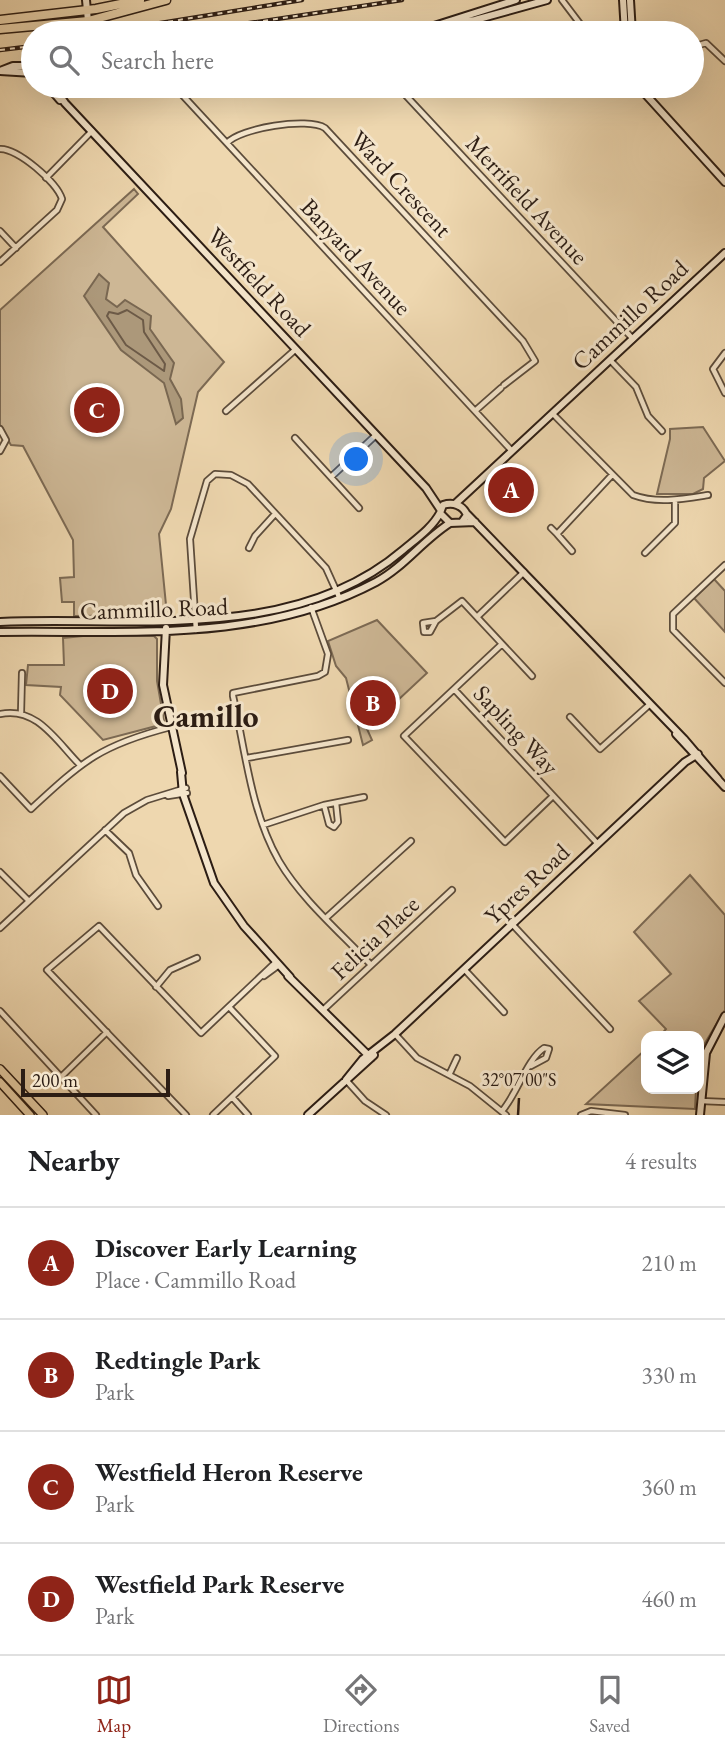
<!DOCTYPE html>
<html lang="en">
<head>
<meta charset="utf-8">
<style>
  :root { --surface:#fff; --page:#f6f6f6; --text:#202124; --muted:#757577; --line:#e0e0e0; --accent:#8f2418 }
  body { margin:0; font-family:"EB Garamond",serif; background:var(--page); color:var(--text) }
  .controls { position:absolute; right:21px; bottom:21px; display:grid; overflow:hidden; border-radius:14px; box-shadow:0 7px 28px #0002 }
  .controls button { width:63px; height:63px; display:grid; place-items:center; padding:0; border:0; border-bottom:2px solid var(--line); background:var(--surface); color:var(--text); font:35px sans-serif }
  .scale { position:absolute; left:21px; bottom:18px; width:149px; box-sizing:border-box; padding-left:7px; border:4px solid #2c1d14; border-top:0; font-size:19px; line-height:24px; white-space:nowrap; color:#2c1d14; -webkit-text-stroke:5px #f4e5cb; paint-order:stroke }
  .you { position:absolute; left:357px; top:460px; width:24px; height:24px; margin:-18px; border:5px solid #fff; border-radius:50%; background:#1a73e8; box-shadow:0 0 0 10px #1a73e833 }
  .badge { display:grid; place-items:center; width:46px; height:46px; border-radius:50%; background:var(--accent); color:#fff; font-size:23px; font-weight:700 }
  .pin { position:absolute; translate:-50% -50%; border:4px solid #fff; box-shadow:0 2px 7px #0006 }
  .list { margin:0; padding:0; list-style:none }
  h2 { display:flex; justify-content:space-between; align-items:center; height:91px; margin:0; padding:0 28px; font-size:30px }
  h2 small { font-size:23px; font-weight:400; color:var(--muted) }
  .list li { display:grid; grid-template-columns:46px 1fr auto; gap:21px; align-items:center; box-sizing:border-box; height:112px; padding:0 28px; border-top:2px solid var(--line) }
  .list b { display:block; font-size:26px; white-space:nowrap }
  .list p { margin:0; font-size:23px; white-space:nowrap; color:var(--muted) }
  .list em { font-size:23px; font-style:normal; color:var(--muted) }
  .icon { flex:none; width:38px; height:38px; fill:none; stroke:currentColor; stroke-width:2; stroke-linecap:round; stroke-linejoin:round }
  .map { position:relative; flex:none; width:725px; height:1115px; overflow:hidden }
  .search { position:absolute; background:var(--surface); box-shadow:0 7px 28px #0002; left:21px; right:21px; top:21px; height:77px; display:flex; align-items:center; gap:18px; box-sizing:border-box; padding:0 24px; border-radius:38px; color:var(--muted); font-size:26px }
  .sheet { height:539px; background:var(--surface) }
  nav { display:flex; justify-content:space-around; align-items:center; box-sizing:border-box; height:98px; border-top:2px solid var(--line); background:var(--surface); font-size:19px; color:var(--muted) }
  nav a { display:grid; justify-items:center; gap:4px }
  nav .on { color:var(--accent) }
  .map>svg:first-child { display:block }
</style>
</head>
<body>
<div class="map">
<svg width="725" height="1115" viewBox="0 0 725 1115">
  <rect width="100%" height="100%" fill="#eed7af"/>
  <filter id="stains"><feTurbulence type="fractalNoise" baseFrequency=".00286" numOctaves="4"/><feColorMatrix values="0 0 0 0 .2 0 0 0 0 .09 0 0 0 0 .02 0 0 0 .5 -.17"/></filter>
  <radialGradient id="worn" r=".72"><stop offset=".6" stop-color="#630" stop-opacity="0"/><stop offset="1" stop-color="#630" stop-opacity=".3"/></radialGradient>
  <!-- green -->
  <path fill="#cdb795" stroke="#7c6a54" stroke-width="2" d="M134,189l4,5 -35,33 121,135 -26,30 -27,117 -12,25 8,81 -93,1v-14h-12l-2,-24 14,-1 -1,-37 -50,-94 -12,-1 -11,-18v-117z
    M703,427l22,34 -21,17 -1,11 -10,5h-36l13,-55v-10z
    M714,579l11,12v41l-31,-34z
    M377,620l50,53 -60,56 5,11 -9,5 -17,-67 -10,-12 -8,-25z
    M93,635l61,1 3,3v42l7,40 -4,4 -57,15 -43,-45 1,-8 -35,-2 2,-20h36l-1,-27z
    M690,875l35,40v95l-20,33 -6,22v-29h-39l6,-7 -27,-28 32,-27 -37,-42z
    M646,1049v40h50l-1,20 -109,-5z"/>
  <!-- water -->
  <path fill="#ac987a" stroke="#796751" stroke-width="2" d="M99,274l10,9 -3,16 11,8 8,-7 26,16 -1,13 24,34 -4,16 11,20 2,19 -7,6 -12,-41 -43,-33 -37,-54z"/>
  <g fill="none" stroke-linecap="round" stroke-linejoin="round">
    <!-- shore -->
    <path stroke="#6c5a47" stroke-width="2" d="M127,310l16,10 1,12 21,32 -1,7 -38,-26 -19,-29 2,-4 9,2z"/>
    <!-- street casing -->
    <g stroke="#5c4c3b" stroke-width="8">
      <path id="street" d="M562,0l25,33
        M692,47l14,-4 19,18
        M174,86l338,365
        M397,86l236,253
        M227,143c13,-15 81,-26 98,-15l198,213 12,20 -31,24
        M0,149c17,-1 57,33 62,50l-5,11 -57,52
        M46,178l46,-47
        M0,231l16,17
        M725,353l-12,16 12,24
        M610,360l26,27 12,29 14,15
        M226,411l70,-62
        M475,411l26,-23
        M553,414l80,81c24,9 50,4 75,0
        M0,429l6,11 -6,11
        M295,438l64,70
        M331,477l45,-42
        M551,528l6,6
        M249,548l6,-12 20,-22
        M572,551l-15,-17 55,-59
        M645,553l30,-30v-23
        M725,565l-52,49v16l52,53
        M311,607l17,47 -3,18 -7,4 -85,17v3c12,53 18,117 46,165 23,39 61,71 92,104
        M477,617l47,-45
        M436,621l-13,2 1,9h6l6,-11 26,-20 70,75
        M196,630l-6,-91 17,-58 8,-7 16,1 17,9 78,84 14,31
        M502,644l-98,92 101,106 48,-46
        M454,689l144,155
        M21,713l1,-40
        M0,714c37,-8 57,28 80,51
        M570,717l30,32 49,-44
        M247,758l101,-18
        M0,776l31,33c53,-49 70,-64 140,-82
        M168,796l19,-3
        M324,805l5,19 5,3 4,-5 -2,-19
        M263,825l61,-20 40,-8
        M105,830l24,23 7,22 22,31
        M0,872l29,29
        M327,917l84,-76
        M512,924l98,105
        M0,928l124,-115 23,-13 39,-12
        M464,969l40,43
        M264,976l15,-11
        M156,987l14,-17 27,-12
        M323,1010l129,-120
        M0,1011l96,104
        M395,1034l22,24 53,28 36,29
        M449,1075l8,-17
        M61,1077l46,-45
        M346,1080l19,21 21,14
        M232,1097l16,18
        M701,1101l24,1
        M502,1111c15,-17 25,-52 42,-63l5,1 -3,9 -15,8
        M186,1115l-139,-145 52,-44 102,107 75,-71
        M213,1115l62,-59 -45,-48
        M581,1115l10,-4 34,4"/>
    </g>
    <!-- secondary casing -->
    <g stroke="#2c1d14" stroke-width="10">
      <path id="secondary" d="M86,0l2,21
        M623,0l2,33
        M630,0l2,33
        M434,26l82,-26
        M367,32l11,1
        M354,33l8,-3 7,3
        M404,33l71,-13 72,-20
        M0,71l13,-5h20
        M0,71l33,2
        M48,86l12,14
        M53,86l12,17 361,385 14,21
        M638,86l87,96
        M455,504l270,-251
        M467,514l217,225 34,40
        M462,522l5,-7c-4,-10 -14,-13 -24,-10l-3,8 10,10 25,-1
        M0,622c132,-6 293,22 403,-72 13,-11 29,-22 37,-37
        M166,628l-3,57 19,88
        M0,632c127,-2 259,12 376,-50 28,-15 47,-42 74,-59
        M676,734l49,53
        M181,772l2,22 31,89 30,43 46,51
        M288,976l83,82
        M346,1080l17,-21 32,-25 290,-272 13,-8
        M308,1115l66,-60
        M700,1115l6,-62 19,-37"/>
    </g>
    <!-- primary casing -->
    <g stroke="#2c1d14" stroke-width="10">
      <path id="primary" d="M0,1069l43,46
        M0,1082l30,33"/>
    </g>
    <!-- highway casing -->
    <g stroke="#2c1d14" stroke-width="11">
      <path id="highway" d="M0,20l96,-11 44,-9
        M0,29l88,-8 78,-21"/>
    </g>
    <!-- street -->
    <use href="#street" stroke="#f4e5cb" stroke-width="4.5"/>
    <!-- secondary -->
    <use href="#secondary" stroke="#f4e5cb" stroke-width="6"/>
    <!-- primary -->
    <use href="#primary" stroke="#eed7af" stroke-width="7"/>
    <!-- highway -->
    <use href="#highway" stroke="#eed7af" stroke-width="8"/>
    <!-- rail casing -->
    <g stroke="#2c1d14" stroke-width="4.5">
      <path id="rail" d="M99,33l203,-33
        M184,33l218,-33
        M0,50l33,-4"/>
    </g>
    <!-- rail -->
    <use href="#rail" stroke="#f4e5cb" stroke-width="2" stroke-dasharray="5" stroke-linecap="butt"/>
  </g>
  <!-- ticks -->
  <path fill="none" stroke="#2c1d14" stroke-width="2.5" d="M518,1115l1,-17"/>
  <g text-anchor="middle" stroke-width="6" stroke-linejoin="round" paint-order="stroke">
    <!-- street labels -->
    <g font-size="24" fill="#2c1d14" stroke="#f4e5cb">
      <text transform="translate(401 184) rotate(47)" y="8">Ward Crescent</text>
      <text transform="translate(527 200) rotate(47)" y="8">Merrifield Avenue</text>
      <text transform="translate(356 257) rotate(47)" y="8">Banyard Avenue</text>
      <text transform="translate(259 282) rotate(47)" y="8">Westfield Road</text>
      <text transform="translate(630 315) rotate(-43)" y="8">Cammillo Road</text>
      <text transform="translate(154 609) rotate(-2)" y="8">Cammillo Road</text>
      <text transform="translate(516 730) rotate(47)" y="8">Sapling Way</text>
      <text transform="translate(527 884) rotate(-43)" y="8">Ypres Road</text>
      <text transform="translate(375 938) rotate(-43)" y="8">Felicia Place</text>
    </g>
    <!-- district labels -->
    <g font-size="32" font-weight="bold" fill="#2c1d14" stroke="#f4e5cb">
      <text x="206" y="727">Camillo</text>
    </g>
  </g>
  <g font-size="18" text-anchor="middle" fill="#2c1d14" stroke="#f4e5cb" stroke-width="6" stroke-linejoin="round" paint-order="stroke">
    <text x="519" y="1086">32°07'00"S</text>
  </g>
  <rect width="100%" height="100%" filter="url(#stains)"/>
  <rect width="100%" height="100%" fill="url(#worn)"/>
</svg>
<div class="controls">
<button><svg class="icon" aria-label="layers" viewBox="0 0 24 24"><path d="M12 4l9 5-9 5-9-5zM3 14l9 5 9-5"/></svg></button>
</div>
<div class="scale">200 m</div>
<div class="you"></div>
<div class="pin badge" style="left:511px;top:490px">A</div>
<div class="pin badge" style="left:373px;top:703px">B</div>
<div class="pin badge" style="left:97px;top:410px">C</div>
<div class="pin badge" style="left:110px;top:691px">D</div>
<div class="search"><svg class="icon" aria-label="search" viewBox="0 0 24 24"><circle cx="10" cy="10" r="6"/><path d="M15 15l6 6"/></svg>Search here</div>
</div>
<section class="sheet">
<h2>Nearby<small>4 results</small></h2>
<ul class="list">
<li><span class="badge">A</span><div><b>Discover Early Learning</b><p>Place · Cammillo Road</p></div><em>210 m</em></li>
<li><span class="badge">B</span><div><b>Redtingle Park</b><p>Park</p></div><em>330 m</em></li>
<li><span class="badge">C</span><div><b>Westfield Heron Reserve</b><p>Park</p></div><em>360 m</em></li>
<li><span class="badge">D</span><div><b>Westfield Park Reserve</b><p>Park</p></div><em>460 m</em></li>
</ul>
</section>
<nav>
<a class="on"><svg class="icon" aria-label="map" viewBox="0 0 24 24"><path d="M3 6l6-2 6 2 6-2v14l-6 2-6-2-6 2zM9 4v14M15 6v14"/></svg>Map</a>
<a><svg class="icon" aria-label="directions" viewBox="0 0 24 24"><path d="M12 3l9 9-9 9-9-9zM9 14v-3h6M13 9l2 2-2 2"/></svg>Directions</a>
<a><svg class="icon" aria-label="saved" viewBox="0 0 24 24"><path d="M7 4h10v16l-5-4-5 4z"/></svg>Saved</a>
</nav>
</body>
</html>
